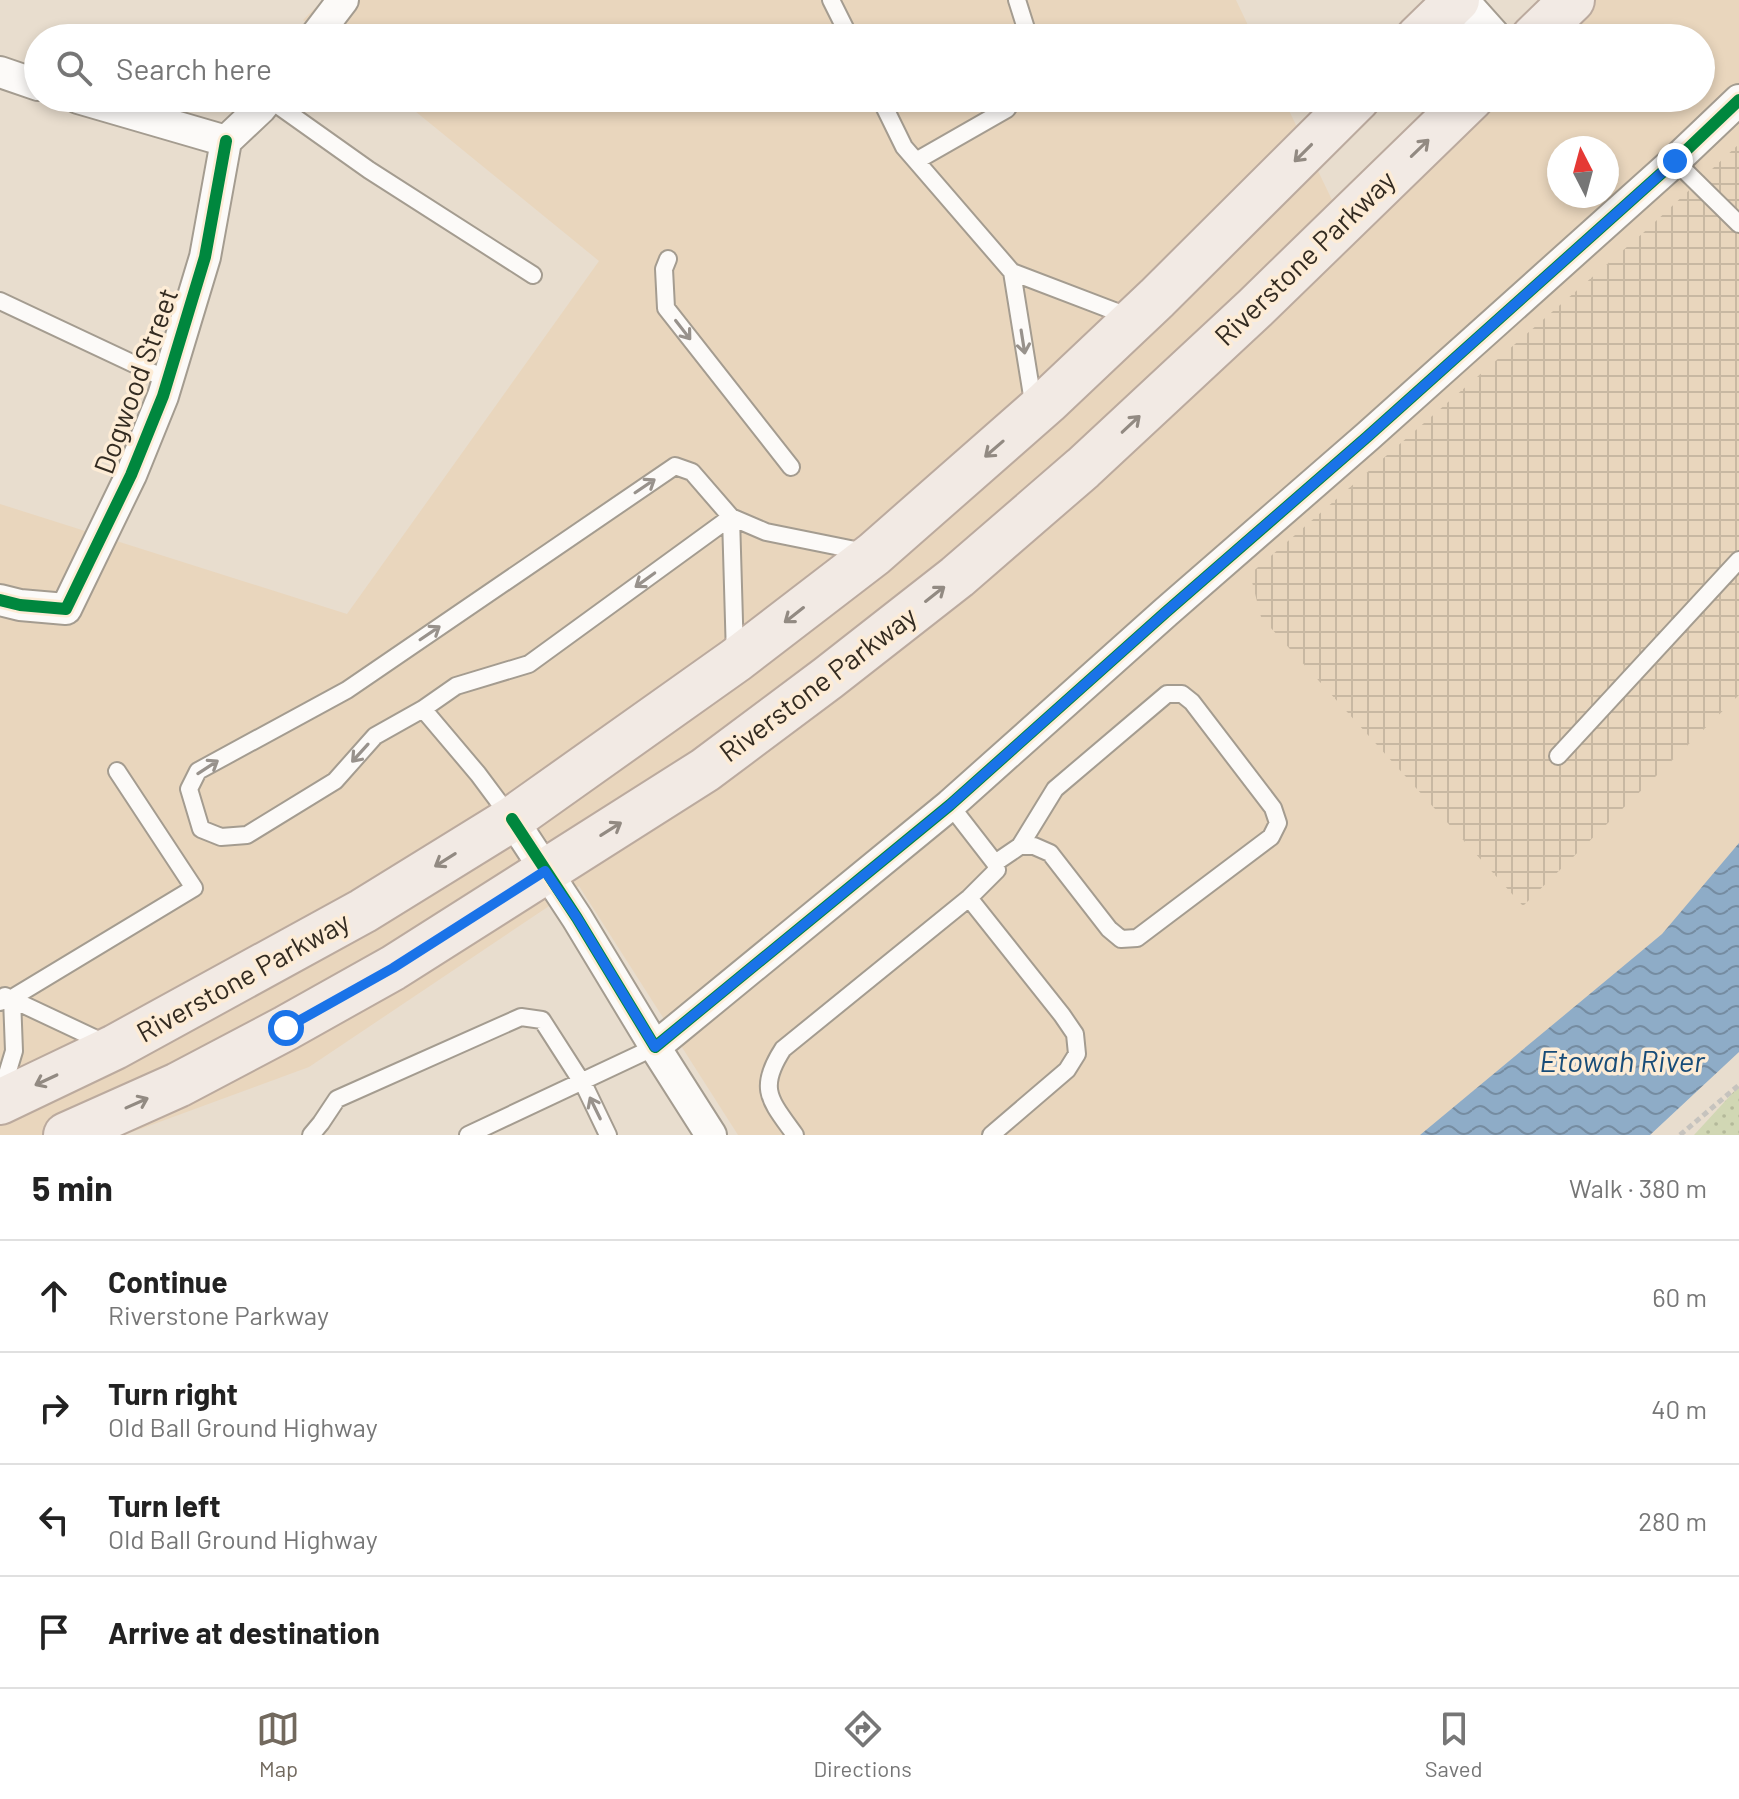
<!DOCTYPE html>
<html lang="en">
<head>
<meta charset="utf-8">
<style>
  :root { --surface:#fff; --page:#f2f2f2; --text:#222; --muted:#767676; --line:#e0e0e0; --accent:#72695e }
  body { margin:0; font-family:Barlow,sans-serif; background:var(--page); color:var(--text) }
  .compass { position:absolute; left:1547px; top:136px; width:72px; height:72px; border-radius:50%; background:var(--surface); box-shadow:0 4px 12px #0003; rotate:354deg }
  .stop { position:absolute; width:24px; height:24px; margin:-18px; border:6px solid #1a73e8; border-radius:50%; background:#fff }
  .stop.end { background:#1a73e8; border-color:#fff; box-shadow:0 2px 8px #0008 }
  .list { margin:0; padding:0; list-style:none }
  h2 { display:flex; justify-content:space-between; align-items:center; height:104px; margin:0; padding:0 32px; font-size:34px }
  h2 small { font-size:26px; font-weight:400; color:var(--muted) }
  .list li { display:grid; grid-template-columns:52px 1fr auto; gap:24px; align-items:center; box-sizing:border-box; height:112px; padding:0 32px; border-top:2px solid var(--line) }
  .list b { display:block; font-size:30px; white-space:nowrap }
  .list p { margin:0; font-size:26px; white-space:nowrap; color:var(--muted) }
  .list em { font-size:26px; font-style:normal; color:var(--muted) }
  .icon { flex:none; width:44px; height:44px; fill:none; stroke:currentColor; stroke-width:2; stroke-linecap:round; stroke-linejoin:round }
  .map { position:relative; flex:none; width:1739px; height:1135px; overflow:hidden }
  .search { position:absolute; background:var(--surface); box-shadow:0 4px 12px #0003; left:24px; right:24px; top:24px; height:88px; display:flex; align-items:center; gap:20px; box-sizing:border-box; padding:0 28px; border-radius:44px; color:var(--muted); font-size:30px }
  .sheet { height:552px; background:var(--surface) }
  nav { display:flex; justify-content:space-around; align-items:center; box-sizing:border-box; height:112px; border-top:2px solid var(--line); background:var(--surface); font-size:22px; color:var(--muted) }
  nav a { display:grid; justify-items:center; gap:4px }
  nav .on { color:var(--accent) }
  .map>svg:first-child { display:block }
</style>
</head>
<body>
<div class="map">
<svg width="1739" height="1135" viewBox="0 0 1739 1135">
  <defs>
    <pattern id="industrial-grid" width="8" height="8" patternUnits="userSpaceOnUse" patternTransform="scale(2)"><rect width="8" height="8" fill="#e9d6bd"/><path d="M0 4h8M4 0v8" fill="none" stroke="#c8b8a2"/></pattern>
    <pattern id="park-dots" width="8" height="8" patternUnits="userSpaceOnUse" patternTransform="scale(2)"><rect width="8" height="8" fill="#d1d7b4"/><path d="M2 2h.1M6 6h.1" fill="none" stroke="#b4b99a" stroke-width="1.8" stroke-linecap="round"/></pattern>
    <pattern id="water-waves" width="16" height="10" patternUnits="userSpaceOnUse" patternTransform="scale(2)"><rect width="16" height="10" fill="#8eacc7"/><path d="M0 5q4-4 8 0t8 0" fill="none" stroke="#758ca1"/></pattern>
  </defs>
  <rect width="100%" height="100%" fill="#e8ddce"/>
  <!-- built -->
  <path fill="#e9d6bd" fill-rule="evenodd" d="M323,0h913l18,38h-929l-22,-18z
    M1572,0h167v896l-279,239h-722l-159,-249 -270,181 -185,68h-124v-631l347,110 252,-353 -200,-163h884l49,102 123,-102h246v-60h-175zM1559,148h48v48h-48z"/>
  <!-- industrial -->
  <path fill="url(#industrial-grid)" d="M1739,144v551l-216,211 -262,-289 -11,-43 393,-341z"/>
  <!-- park -->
  <path fill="url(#park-dots)" d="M1739,1086v49h-45z"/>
  <!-- water -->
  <path fill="url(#water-waves)" d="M1739,843v209l-89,83h-230l242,-201z"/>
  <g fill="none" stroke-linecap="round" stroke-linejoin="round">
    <!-- service casing -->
    <g stroke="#a49c90" stroke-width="20">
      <path id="service" d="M831,0l19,38
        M1017,0l12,38
        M880,98l24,49 108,125 118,45
        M269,99l100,71 164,105
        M916,161l91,-52 7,-11
        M1675,161l64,63
        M668,259l-4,10 2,39 125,159
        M1012,272l22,136
        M0,301l168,79
        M731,517l-202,147 -73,22 -33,23 -48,27 -40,45 -88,54 -26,2 -20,-8 -12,-40 9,-18 149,-81 328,-224 17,6 39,45 35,15 99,20
        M731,517l4,139
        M423,709l55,65 32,43
        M1558,756l181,-196
        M995,863l25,-17h14l16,7 59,76 12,10 16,-1 134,-101 7,-14 -5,-15 -81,-106 -10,-8h-15l-112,95 -35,57
        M969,898l93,117 13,19 2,20 -10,16 -76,65
        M5,996l102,48
        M0,1002l12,-4 182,-110 -77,-117
        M1,1094l13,-43 -2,-53
        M311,1135l10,-12 16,-24 184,-82 21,3 43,67 23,48
        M468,1135l187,-88
        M795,1135c-25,-35 -38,-46 -12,-86l186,-151 28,-28 -2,-7 -45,-58"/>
    </g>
    <!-- minor casing -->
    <g stroke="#a49c90" stroke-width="34">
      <path id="minor" d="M1463,0l34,38
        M314,38l29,-38
        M0,72l38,13
        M78,98l148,43 35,-33 8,-10
        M0,600l20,5 46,4 65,-134 32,-79 42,-139 21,-116
        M512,819l65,99 78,129 295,-242 216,-193 201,-175 308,-276 64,-61
        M655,1047l56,88"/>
    </g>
    <!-- primary casing -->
    <g stroke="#bbaa9e" stroke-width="48">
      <path id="primary" d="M1418,38l39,-38
        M1533,38l39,-38
        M0,1102l115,-55 248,-136 149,-92 224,-159 138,-106 173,-152 110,-104 201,-200
        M66,1135l112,-50 108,-57 107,-60 312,-198 123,-92 129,-101 126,-109 172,-160 216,-210"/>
    </g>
    <!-- path -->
    <path stroke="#c6c3be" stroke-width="5" stroke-dasharray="6 4" stroke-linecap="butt" d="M1680,1135l59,-50"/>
    <!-- service -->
    <use href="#service" stroke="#fcfaf8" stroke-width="16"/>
    <!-- minor -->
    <use href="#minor" stroke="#fcfaf8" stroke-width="30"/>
    <!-- primary -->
    <use href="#primary" stroke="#f2eae4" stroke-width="44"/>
    <!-- cycleway casing -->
    <g stroke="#fdecd6" stroke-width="17">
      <path id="cycleway" d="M0,600l20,5 46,4 65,-134 32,-79 42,-139 21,-116
        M512,819l65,99 78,129 295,-242 216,-193 201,-175 308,-276 64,-61"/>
    </g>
    <!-- cycleway -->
    <use href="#cycleway" stroke="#00873e" stroke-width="12"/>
  </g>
  <!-- one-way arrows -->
  <defs><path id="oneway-shaft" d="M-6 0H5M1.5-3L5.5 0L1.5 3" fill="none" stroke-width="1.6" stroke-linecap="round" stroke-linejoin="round" transform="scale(2)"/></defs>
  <g stroke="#928a82">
    <use href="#oneway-shaft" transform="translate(1420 148) rotate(-44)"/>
    <use href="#oneway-shaft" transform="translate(1303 153) rotate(135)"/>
    <use href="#oneway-shaft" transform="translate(1131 424) rotate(-43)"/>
    <use href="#oneway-shaft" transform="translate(994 449) rotate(139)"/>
    <use href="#oneway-shaft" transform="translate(935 594) rotate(-38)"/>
    <use href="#oneway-shaft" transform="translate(794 615) rotate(142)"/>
    <use href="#oneway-shaft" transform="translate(611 829) rotate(-32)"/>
    <use href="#oneway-shaft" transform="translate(445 860) rotate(148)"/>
    <use href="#oneway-shaft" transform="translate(46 1080) rotate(155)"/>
    <use href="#oneway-shaft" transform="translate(137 1103) rotate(-24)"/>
  </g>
  <g stroke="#98928c">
    <use href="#oneway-shaft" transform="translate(683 330) rotate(52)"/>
    <use href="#oneway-shaft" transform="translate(1023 342) rotate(81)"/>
    <use href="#oneway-shaft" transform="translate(645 486) rotate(-34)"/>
    <use href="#oneway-shaft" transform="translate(645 580) rotate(144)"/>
    <use href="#oneway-shaft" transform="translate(430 633) rotate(-34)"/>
    <use href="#oneway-shaft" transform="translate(360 753) rotate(132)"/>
    <use href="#oneway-shaft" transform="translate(208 767) rotate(-33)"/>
    <use href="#oneway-shaft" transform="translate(595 1108) rotate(-116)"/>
  </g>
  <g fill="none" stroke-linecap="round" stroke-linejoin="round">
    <!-- route -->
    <path stroke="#1a73e8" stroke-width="10" d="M286,1028l107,-60 152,-97 32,47 78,129 295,-242 216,-193 201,-175 308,-276"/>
  </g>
  <g text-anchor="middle" stroke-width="7" stroke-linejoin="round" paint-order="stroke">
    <!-- street labels -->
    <g font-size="28" fill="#332b21" stroke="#fdecd6">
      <text transform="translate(1305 258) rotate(-44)" y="10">Riverstone Parkway</text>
      <text transform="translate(136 381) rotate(-70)" y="10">Dogwood Street</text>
      <text transform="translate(818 684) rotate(-37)" y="10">Riverstone Parkway</text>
      <text transform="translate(243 977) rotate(-29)" y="10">Riverstone Parkway</text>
    </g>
    <!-- water labels -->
    <g font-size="30" font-style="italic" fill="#184c78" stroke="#fdecd6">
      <text x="1622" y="1072">Etowah River</text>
    </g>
  </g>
</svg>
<svg class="compass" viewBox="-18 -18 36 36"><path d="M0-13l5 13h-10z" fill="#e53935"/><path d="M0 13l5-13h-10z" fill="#767676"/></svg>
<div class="stop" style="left:286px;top:1028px"></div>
<div class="stop end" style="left:1675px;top:161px"></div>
<div class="search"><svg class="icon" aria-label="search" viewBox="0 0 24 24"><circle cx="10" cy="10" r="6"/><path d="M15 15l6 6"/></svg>Search here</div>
</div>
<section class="sheet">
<h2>5 min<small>Walk · 380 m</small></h2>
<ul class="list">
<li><svg class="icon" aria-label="ahead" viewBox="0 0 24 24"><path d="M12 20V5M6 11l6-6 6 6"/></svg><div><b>Continue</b><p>Riverstone Parkway</p></div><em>60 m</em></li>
<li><svg class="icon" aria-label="right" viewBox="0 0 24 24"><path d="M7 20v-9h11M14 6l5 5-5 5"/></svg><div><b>Turn right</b><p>Old Ball Ground Highway</p></div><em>40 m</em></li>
<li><svg class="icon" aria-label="left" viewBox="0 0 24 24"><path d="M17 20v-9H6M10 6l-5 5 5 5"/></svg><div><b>Turn left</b><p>Old Ball Ground Highway</p></div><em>280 m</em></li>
<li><svg class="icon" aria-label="arrive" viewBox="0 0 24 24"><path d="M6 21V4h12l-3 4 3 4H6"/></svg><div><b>Arrive at destination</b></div></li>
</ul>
</section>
<nav>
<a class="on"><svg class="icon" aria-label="map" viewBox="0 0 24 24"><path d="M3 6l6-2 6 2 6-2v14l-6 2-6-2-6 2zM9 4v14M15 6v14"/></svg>Map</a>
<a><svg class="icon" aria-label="directions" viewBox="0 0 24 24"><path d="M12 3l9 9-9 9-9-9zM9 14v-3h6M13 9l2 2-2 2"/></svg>Directions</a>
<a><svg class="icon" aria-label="saved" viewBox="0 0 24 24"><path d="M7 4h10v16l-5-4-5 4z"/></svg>Saved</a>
</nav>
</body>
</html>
